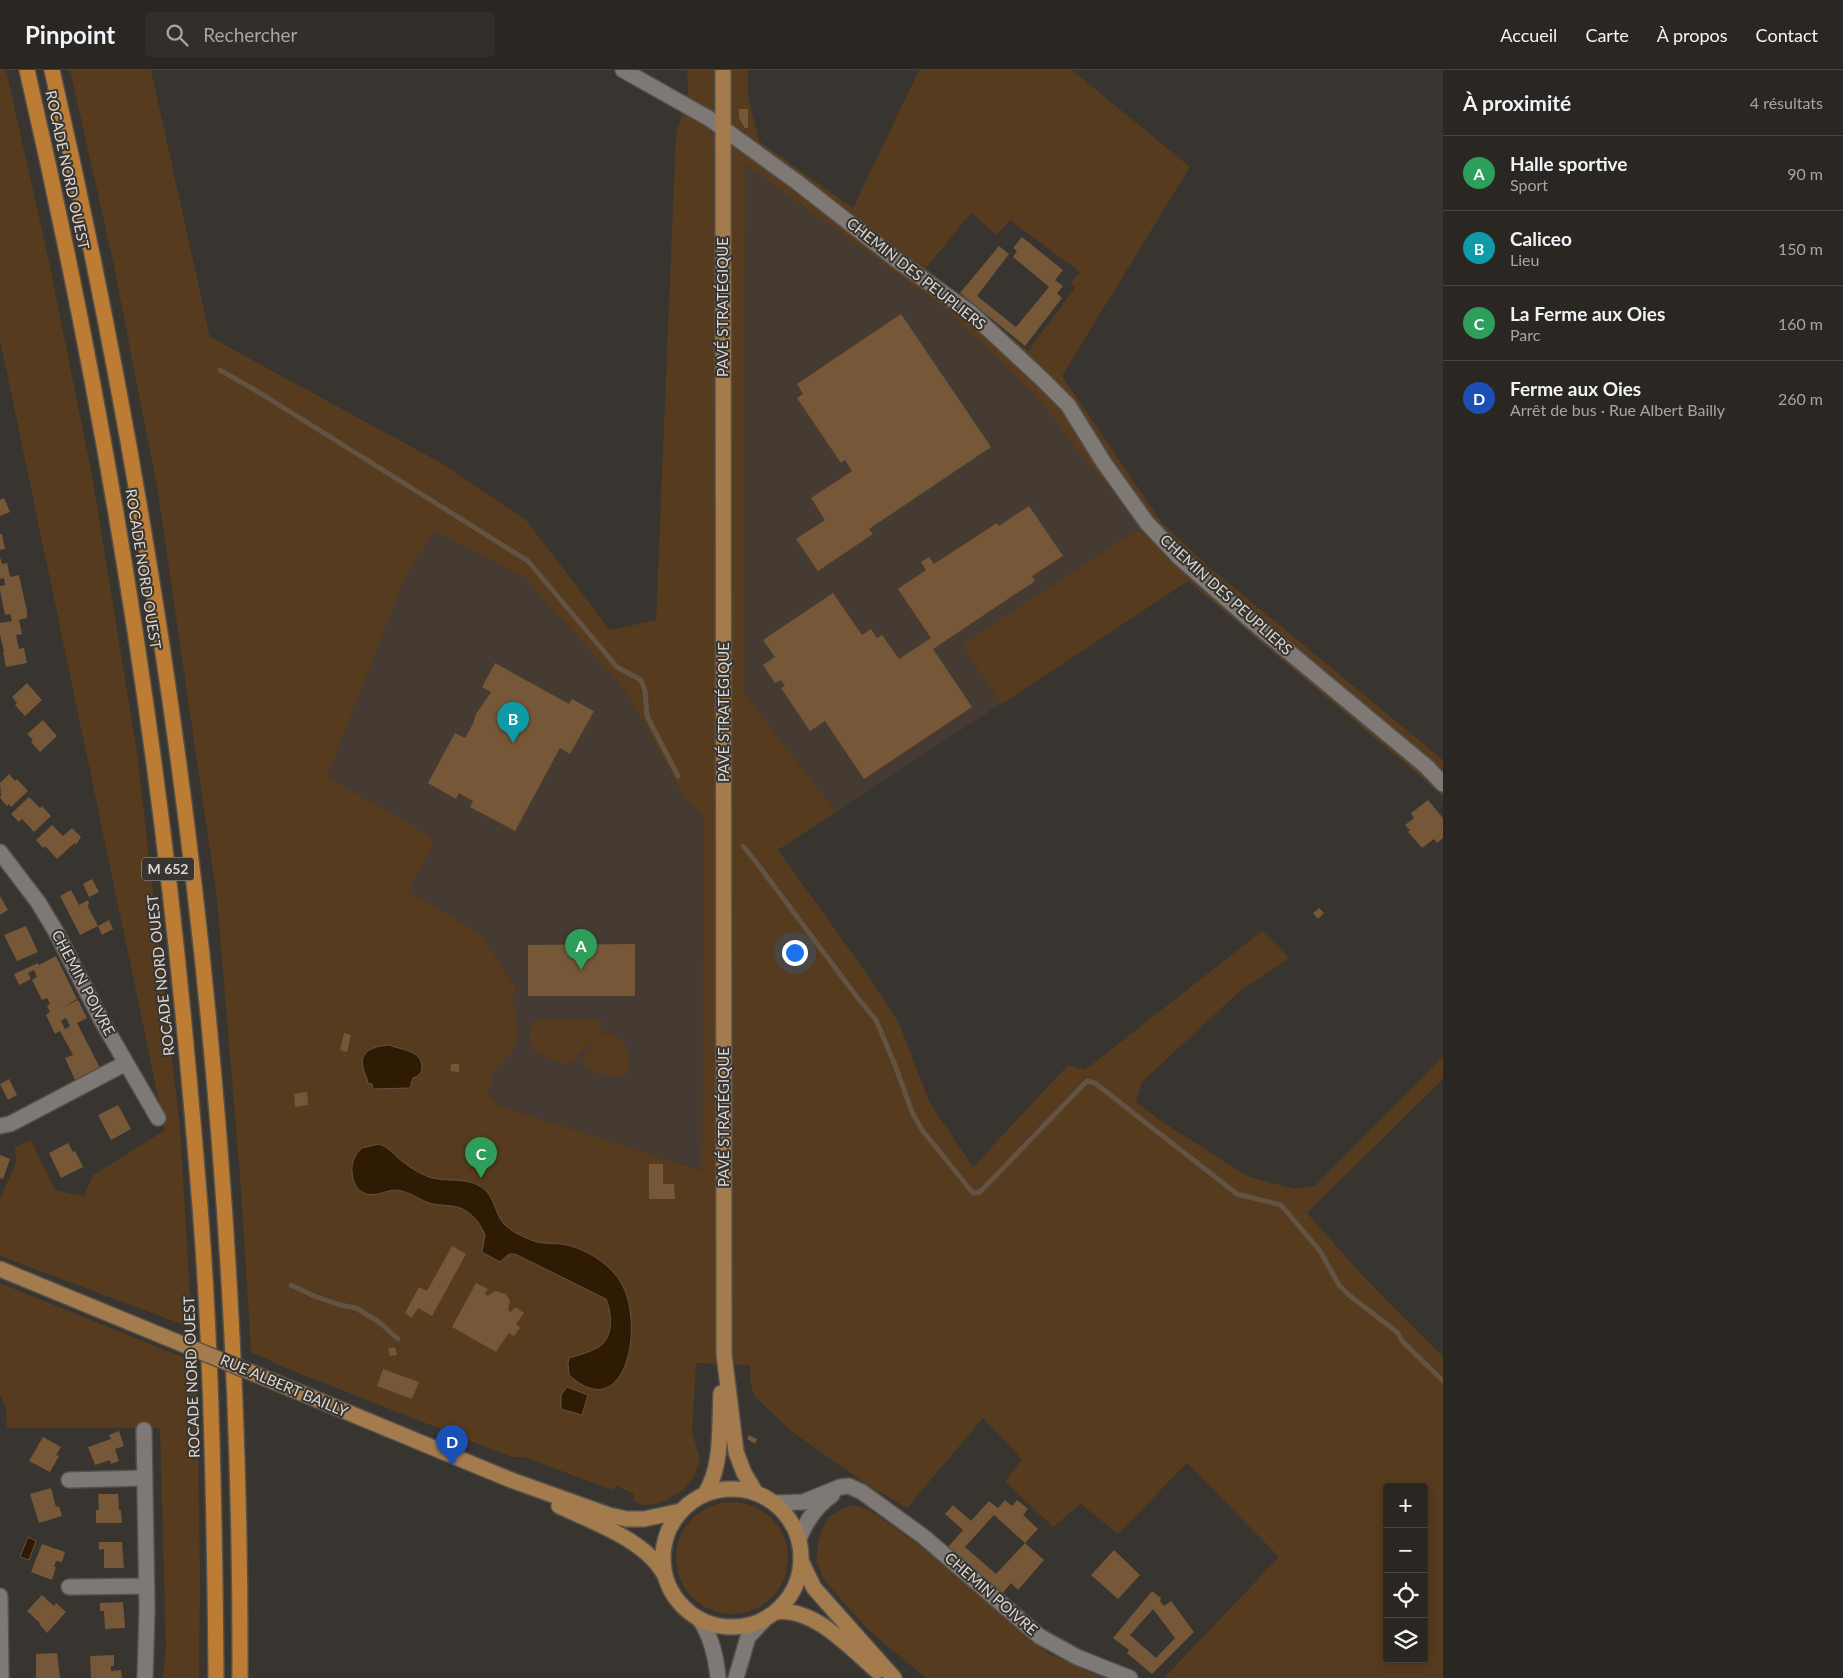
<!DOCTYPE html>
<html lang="fr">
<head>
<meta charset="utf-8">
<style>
  :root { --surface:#2a2723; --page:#322f2b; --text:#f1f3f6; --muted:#a5a5a6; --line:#464441; --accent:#ea580c }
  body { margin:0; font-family:Lato,sans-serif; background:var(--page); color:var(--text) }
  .controls { position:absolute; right:15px; bottom:15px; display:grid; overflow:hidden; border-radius:5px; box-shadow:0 2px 8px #0003 }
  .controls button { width:45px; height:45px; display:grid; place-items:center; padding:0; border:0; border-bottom:1px solid var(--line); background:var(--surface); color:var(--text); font:25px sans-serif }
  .you { position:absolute; left:794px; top:882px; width:18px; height:18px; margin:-12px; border:4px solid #fff; border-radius:50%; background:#1a73e8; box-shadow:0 0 0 8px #1a73e833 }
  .badge { display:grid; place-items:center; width:32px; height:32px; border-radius:50%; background:var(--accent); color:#fff; font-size:16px; font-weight:700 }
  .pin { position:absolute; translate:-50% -41px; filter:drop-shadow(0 1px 2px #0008) }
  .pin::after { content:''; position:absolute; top:26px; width:18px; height:15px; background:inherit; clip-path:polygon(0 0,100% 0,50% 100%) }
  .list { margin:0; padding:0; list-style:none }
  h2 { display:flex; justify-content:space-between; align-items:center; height:65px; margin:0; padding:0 20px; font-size:21px }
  h2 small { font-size:16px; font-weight:400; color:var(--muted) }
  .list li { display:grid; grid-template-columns:32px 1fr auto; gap:15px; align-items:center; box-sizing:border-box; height:75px; padding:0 20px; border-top:1px solid var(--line) }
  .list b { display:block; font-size:19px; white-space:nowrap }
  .list p { margin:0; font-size:16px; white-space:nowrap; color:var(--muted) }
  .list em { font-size:16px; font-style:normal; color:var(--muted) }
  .icon { flex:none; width:28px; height:28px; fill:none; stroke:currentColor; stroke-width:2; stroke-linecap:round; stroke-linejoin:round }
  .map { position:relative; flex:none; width:1443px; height:1608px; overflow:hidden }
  header { display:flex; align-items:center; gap:30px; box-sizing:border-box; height:70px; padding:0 25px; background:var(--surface); border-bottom:1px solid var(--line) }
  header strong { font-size:24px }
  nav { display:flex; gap:28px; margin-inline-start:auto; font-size:18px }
  .search { width:350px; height:45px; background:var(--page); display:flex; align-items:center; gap:12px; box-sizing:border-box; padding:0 18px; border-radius:5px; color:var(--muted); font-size:19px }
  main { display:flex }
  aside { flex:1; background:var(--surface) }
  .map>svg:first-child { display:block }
</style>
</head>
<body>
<header>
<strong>Pinpoint</strong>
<div class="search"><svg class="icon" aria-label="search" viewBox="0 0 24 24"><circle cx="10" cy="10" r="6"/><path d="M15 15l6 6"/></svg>Rechercher</div>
<nav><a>Accueil</a><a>Carte</a><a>À propos</a><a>Contact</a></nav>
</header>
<main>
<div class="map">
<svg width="1443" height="1608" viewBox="0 0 1443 1608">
  <rect width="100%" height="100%" fill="#38342f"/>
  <!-- built -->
  <path fill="#453b33" d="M745,94l203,147 89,86 37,49 114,135 -352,231 -92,-119z
    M433,461l91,46 102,114 60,109 18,18 -1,353 -205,-66 -12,-10 9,-25 17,-18 2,-44 -2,-10 5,-10 -35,-53 -74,-44 26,-47 -107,-67 79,-202z"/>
  <!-- green -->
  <path fill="#563b1e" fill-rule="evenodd" d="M0,0h6l42,187 44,218 45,278 43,376 12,199 -192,-72v-57l17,-39 -3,-13 17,-7 24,50 29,6 9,-21 72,-45 -165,-790z
    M70,0h81l59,267 231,126 85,57 84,110 46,-10 20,-486 12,-41 -1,-23h61v27l11,44 94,67 66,-138h153l118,97 -128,209 100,147 47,44 234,193v37l-16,-15 -239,-201 -186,123 -40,-59 180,-118 -68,-81 -37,-49 -89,-86 -203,-147 -1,529 92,119 -58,38 87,121 33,50 32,82 43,64 95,-102 17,5 177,-139 27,27 -49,33 -98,91 -6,20 25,19 86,55 47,13 21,-3 128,-130v23l-136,134 56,63 80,81v321h-279l115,-121 -92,-94 -69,71 -37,-30 -28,23 -48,-45 17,-23 -39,-41 -76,90 -38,-22 -78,-55 -37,-35 -4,-15v-16l-54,-2 -4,68 8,28 -5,16 -11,14 -17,11 -12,4 -10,1 -10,-3 -2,-9 -17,-7 -4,4 -88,-33h-13l-225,-89 -35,-16 -10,-163 -24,-290 -60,-413 -45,-229zM971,143l26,22 13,-15 70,52 -9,11 4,5 -47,63 -102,-83zM434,461l90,46 102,114 60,109 18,18 -2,353 -204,-66 -11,-10 8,-25 17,-18 7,-20 -7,-34 5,-9 -35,-54 -74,-44 26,-47 -5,-9 -102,-58 79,-202zM1387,1417h37v172h-37z
    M537,949h59l5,3 2,5 -3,4 3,4c20,-8 28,21 26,37l-5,5c-11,0 -49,-5 -40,-23 3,-4 9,-9 12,-12l-2,-2 -24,23c-15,1 -24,-7 -37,-12 -4,-11 -6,-23 4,-32z
    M0,1213l197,80 3,216 -1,99h-36l3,-29 -6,-221h-153l-1,-19 -6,-14z
    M676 1488a56 56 0 1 1 112 0a56 56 0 1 1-112 0Z
    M854,1435l15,5 69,48 109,95 56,25h-177l-59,-49 -43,-49 -8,-19 2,-17 4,-15 7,-12 12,-8z"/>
  <!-- water -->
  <path fill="#2f1a03" stroke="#625342" d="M389,975c12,5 32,5 33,21 0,7 -3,10 -9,12l-3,10 -37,1 -1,-5 -4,-1c-1,-6 -4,-10 -5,-16 -4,-17 13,-21 26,-22z
    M379,1074c8,3 12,7 18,13 9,8 21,16 32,20 18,6 39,-1 55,12 11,9 11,26 21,36 7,7 17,11 26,15 9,4 20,3 30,4 22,3 47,18 59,37 26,40 7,147 -51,94l-1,-12 1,-5c10,-3 21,-6 30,-11 15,-10 13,-34 7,-48l-91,-45h-6l-9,8 -18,-10 3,-17c-6,-15 -17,-27 -33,-29 -8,-1 -16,-1 -23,-3 -11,-4 -21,-12 -33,-13 -10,0 -23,9 -34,2 -10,-6 -13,-25 -7,-35 1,-3 4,-6 7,-9z
    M567,1317l21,8 -6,20 -21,-6v-14z
    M28,1467l8,4 -7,19 -9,-3z"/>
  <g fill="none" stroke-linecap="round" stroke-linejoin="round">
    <!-- stream -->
    <path stroke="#625342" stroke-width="5" d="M220,300l40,23 268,168 89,106 24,13 4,11 2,25 31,60
      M743,776l13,16 101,135 19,23 19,45 17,47 10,18 51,63 7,-1 107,-111 8,2 142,111 44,11 39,46 19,34 10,10 49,38 4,8 41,40
      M291,1215l23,11 26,9 16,3 23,14 19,17"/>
  </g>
  <!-- building -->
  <path fill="#765738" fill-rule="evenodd" d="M739,39h9v19h-3l-6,-10z
    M1022,167l41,33 -8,10 8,6 -6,7 5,5 -37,48 -65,-53 39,-47 10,8 -32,42 39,31 33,-40 -36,-30 4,-6 -4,-3z
    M901,244l90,133 -122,82 4,5 -55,37 -22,-32 29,-19 -14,-22 41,-27 -7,-11 -4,3 -44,-65 6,-4 -6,-10z
    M4,428l6,14 -10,4v-16z
    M1029,436l34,50 -31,20 3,5 -102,68 39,58 -108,72 -39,-58 -15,10 -29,-43 4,-2 -4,-6 -6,3 -12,-18 12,-8 -12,-17 70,-47 29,42 9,-6 6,9 5,-3 17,24 32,-21 -33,-49 28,-19 -5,-8 8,-5 5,7 63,-41 2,3z
    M0,464h2l3,15 -5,1z
    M0,487l2,7 5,-1 3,14 9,-2 8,36v7l-8,2 3,14 -6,1 3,14 5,-1 3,15 -21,4 -3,-15h1l-4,-17v-12l12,-2 -2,-7 -5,1 -5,-25v-4l5,-1 -1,-7 -4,1z
    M495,593l74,41 3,-5 22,12 -24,43 -10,-6 -45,83 -45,-24 3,-6 -14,-8 -3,6 -28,-16 27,-50 10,5 8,-14 3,-10 15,-22 -9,-5z
    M27,613l15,17 -17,16 -10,-11 2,-2 -5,-6z
    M43,650l14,16 -17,16 -9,-10 2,-2 -6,-6z
    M9,704l6,7 2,-2 11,12 -17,16 -2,-3 -2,2 -7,-8 1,-3 -1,-12z
    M29,727l11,11 2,-2 9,10 -17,16 -12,-13 -3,3 -8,-8z
    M1428,730l15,18v20l-6,5 -3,-4 -12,9 -14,-16 2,-2 -5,-5 9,-7 -3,-5z
    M52,755l11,11 9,-8 9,9 -5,8 -1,-2 -5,4 -13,12 -12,-13 -2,2 -7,-8z
    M92,809l7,13 -10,5 -6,-13z
    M71,820l8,15 9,-5 1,4 -1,1v2l10,19 -18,9 -20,-39z
    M0,826l8,14 -8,5z
    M1319,838l5,5 -6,6 -5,-6z
    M109,850l4,9 -11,6 -4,-9z
    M26,856l12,26 -21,9 -13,-26z
    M635,874v52h-107v-51z
    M56,886l21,43 -14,8 15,-7 9,18 -10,5 23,45 -25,12 -10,-22 8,-3 -13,-24 -5,3 -9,-19 4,-3 -3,-6 3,-2 -3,-6 -5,2 -10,-20 9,-6 -4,3 -3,-7 -6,3 3,6 -12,6 -5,-11 24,-11 1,2zM66,948l4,8 -5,3 -4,-8z
    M344,963l7,2 -4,17 -7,-2z
    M451,994h8v8l-9,-1z
    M9,1009l8,16 -9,5 -8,-16z
    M307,1022l1,13 -13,2 -1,-13z
    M118,1035l13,24 -20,11 -13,-25z
    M68,1073l5,9 2,-1 8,16 -22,11 -12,-25z
    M0,1085l10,4 -7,20 -3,-1z
    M649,1094h14v20h11l1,15h-26z
    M452,1176l14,8 -34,62 -14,-8 -6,10 -7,-5 14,-26 8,4z
    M476,1213l12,6 -3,5 2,2 8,-5 11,3 4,7 -2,9 3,2 4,-5 9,6 -8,11 4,4 -6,8 -5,-3 -13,19 -44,-25z
    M395,1277l2,8 -7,1 -2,-7z
    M383,1299l36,13 -7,17 -35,-13z
    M119,1361l5,15 -9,3 4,12 -8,3 -1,-4 -15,5 -7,-18 23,-8 -2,-4z
    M749,1365l8,4 -2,5 -8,-5z
    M43,1367l18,10 -5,8 3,1 -9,16 -21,-11z
    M51,1418l5,19 3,-1 3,10 -23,7 -9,-29z
    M98,1424h20l1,16h2l1,13h-26v-13h3z
    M1005,1430l7,6 5,-6 11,9 -5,6 15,14 -13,14 19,17 -26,30 -7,-7 -9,11 -55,-46 16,-18 -18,-16 8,-9 18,16 18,-20 9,7zM994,1445l31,28 -29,31 -31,-27z
    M99,1472h23l2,26h-20v-19l-5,1z
    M42,1474l23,8 -3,10 -6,-1 -2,6h2l-4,13 -21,-8z
    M1114,1480l26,25 -22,24 -27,-24z
    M1152,1521l9,7 -1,3 4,5 7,-5 23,31 -42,42 -25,-21 2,-3 -16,-12zM1153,1539l22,29 -19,20 -26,-23z
    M42,1525l12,11 2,-3 10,9 -19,21 -8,-9 1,-1 -13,-12z
    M123,1532l2,26 -20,1 -1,-18h-4v-8z
    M57,1583l3,25h-24v-24z
    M114,1585v11h-3v5l10,-1 1,8h-31l-1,-22z"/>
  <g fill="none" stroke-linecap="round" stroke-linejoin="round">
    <!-- minor casing -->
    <g stroke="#53504c" stroke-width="18">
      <path id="minor" d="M623,0l87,49 87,63 101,79 72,51 72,67 26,26 36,58 43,60 33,35 68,60 179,149 16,17
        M0,782l38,50 17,28 48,93 55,95
        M0,1056l10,-2 116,-61
        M144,1360l3,180 -2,68
        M69,1410l76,-2
        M775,1433l28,-1 37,-15 9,-1 13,6 62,45 115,99 38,21 53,21
        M799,1469c7,-18 17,-33 33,-44
        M69,1517l78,-1
        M0,1526l1,82
        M700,1550c12,18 16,37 18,58
        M736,1608l12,-41 16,-17"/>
    </g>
    <!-- major casing -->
    <g stroke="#53504c" stroke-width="18">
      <path id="major" d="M723,0l1,1284 12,98 8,21 12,20
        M0,1199l165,68
        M277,1313l234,97 98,35 18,4h17l37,-8
        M663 1488a69 69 0 1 1 138 0a69 69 0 1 1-138 0Z
        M705,1424c18,-28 14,-68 16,-101
        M559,1436c34,16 86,34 105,68
        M802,1493l12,25 80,90
        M776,1542c38,-5 74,36 101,59"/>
    </g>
    <!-- highway casing -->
    <g stroke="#53504c" stroke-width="18">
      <path id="highway" d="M27,0c76,329 131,661 161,997 7,76 14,152 18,228 7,127 9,255 10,383
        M52,0c121,527 190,1067 188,1608"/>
    </g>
    <!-- minor -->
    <use href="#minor" stroke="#7f7975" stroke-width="15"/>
    <!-- major -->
    <use href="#major" stroke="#a47b4d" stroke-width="15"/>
    <!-- highway -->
    <use href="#highway" stroke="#bc7c33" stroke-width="15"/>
    <!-- major-bridge casing -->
    <g stroke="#53504c" stroke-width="18" stroke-linecap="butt">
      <path id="major-bridge" d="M165,1267l112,46"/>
    </g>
    <!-- major-bridge -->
    <use href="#major-bridge" stroke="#a47b4d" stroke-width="15"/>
  </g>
  <g text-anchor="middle" stroke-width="4" stroke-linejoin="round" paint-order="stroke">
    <!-- shield labels -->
    <rect fill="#38342f" stroke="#a9a6a2" stroke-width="1" x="142" y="787.5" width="52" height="23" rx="4"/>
    <g font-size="14" font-weight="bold" fill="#dad7d4">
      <text x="168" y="804">M 652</text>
    </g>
    <!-- street labels -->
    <g font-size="15" fill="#dad7d4" stroke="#38342f">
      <text transform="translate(67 100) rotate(78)" y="5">ROCADE NORD OUEST</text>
      <text transform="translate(916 204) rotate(38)" y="5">CHEMIN DES PEUPLIERS</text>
      <text transform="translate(723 237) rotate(-90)" y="5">PAVÉ STRATÉGIQUE</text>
      <text transform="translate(143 499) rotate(81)" y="5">ROCADE NORD OUEST</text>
      <text transform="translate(1226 525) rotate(42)" y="5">CHEMIN DES PEUPLIERS</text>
      <text transform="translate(724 642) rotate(-90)" y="5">PAVÉ STRATÉGIQUE</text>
      <text transform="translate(161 905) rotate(-96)" y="5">ROCADE NORD OUEST</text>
      <text transform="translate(83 913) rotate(62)" y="5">CHEMIN POIVRE</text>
      <text transform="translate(724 1047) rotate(-90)" y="5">PAVÉ STRATÉGIQUE</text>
      <text transform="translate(192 1307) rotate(-92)" y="5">ROCADE NORD OUEST</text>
      <text transform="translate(284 1316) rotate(23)" y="5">RUE ALBERT BAILLY</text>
      <text transform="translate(991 1524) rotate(41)" y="5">CHEMIN POIVRE</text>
    </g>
  </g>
</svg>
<div class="controls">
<button>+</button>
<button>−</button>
<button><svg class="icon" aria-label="locate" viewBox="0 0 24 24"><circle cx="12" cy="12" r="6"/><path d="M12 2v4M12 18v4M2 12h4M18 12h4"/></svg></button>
<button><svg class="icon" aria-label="layers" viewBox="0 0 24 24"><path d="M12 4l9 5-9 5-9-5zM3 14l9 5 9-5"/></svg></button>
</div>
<div class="you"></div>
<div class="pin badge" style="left:581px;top:900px;background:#2e9e5b">A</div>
<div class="pin badge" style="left:513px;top:673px;background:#0f9aa8">B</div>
<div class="pin badge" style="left:481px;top:1108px;background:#2e9e5b">C</div>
<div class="pin badge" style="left:452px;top:1396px;background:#1a4fb4">D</div>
</div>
<aside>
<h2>À proximité<small>4 résultats</small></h2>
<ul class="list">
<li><span class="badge" style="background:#2e9e5b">A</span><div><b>Halle sportive</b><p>Sport</p></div><em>90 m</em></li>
<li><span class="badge" style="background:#0f9aa8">B</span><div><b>Caliceo</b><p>Lieu</p></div><em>150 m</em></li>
<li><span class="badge" style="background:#2e9e5b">C</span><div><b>La Ferme aux Oies</b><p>Parc</p></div><em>160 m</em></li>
<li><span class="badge" style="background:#1a4fb4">D</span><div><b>Ferme aux Oies</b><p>Arrêt de bus · Rue Albert Bailly</p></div><em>260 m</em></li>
</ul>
</aside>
</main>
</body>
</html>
